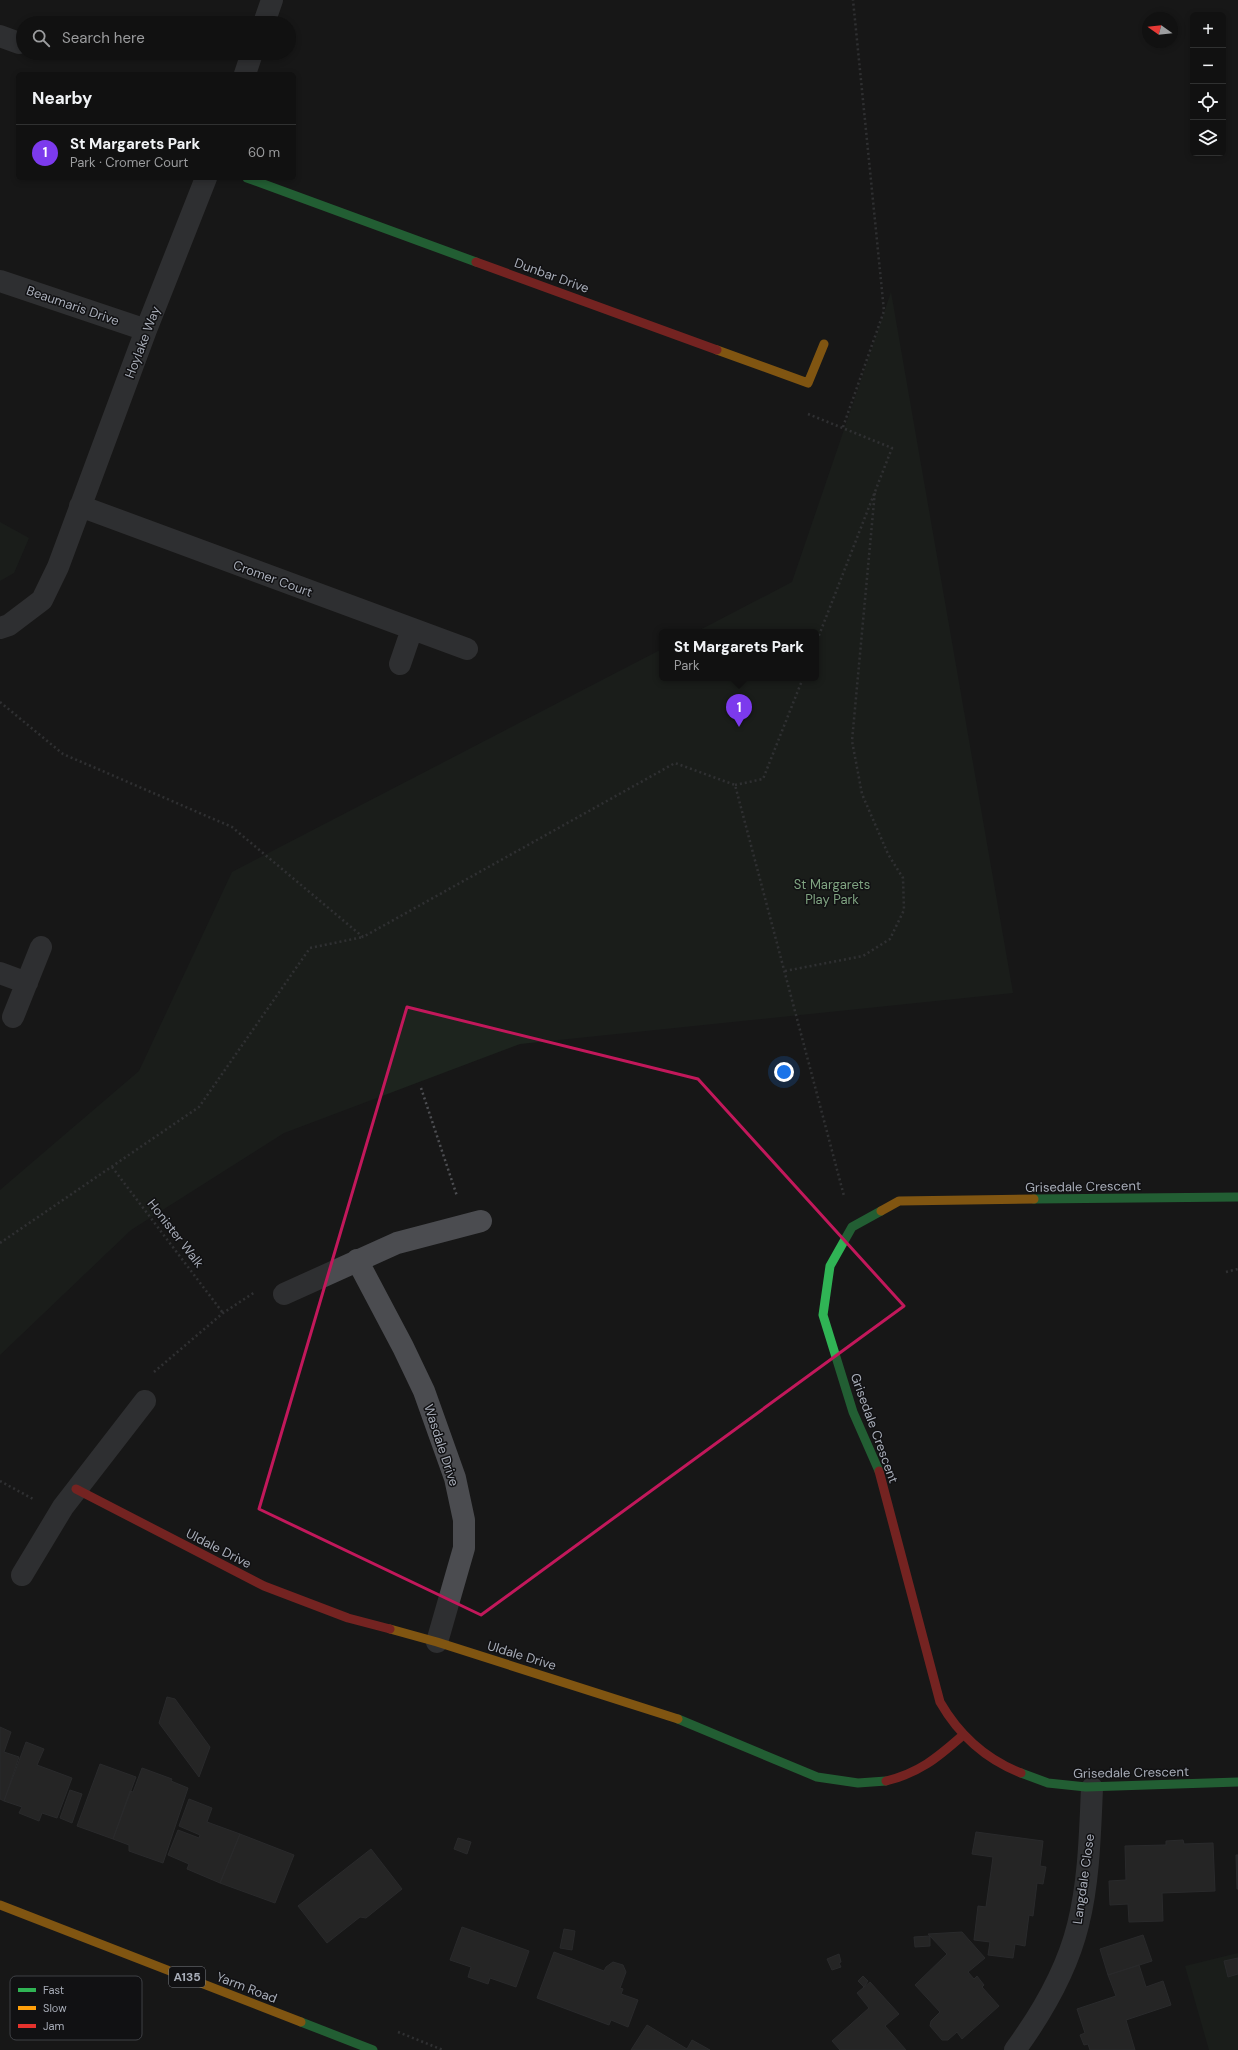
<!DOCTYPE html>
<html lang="en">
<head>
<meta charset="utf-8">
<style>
  :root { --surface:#111; --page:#1e1f1f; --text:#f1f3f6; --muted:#9c9d9f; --line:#303131; --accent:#7c3aed }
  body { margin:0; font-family:"DM Sans",sans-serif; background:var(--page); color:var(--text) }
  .controls { position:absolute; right:12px; top:12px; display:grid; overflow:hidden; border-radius:6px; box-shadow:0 2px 6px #0003 }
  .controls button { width:36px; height:36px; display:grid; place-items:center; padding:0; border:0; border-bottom:1px solid var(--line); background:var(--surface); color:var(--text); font:20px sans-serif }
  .compass { position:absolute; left:1142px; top:12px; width:36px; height:36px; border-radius:50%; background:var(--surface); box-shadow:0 2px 6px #0003; rotate:285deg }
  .you { position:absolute; left:784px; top:1072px; width:14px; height:14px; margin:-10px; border:3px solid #fff; border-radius:50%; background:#1a73e8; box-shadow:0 0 0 6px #1a73e833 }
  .badge { display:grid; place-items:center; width:26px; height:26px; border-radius:50%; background:var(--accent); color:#fff; font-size:13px; font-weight:700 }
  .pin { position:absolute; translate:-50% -33px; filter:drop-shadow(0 1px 2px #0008) }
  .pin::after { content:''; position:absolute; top:21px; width:14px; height:12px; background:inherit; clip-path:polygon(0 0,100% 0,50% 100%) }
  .popup { position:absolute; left:659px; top:629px; width:160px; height:52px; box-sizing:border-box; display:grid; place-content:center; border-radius:6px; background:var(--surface); filter:drop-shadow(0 1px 3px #0005); font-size:13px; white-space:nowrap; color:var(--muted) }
  .popup b { font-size:15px; color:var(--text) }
  .popup::after { content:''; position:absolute; left:50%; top:100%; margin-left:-8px; border:8px solid transparent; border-top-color:var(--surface) }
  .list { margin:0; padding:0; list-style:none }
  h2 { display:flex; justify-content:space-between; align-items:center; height:52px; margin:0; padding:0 16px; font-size:17px }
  h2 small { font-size:13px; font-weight:400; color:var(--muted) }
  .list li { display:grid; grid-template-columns:26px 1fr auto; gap:12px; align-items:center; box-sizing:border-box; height:56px; padding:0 16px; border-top:1px solid var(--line) }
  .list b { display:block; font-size:15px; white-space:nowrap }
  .list p { margin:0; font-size:13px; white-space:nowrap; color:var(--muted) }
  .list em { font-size:13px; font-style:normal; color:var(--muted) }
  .icon { flex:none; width:22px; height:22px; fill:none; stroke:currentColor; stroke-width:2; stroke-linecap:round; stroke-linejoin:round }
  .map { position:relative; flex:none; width:1238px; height:2050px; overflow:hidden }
  .search { position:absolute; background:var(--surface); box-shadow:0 2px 6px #0003; left:16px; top:16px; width:280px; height:44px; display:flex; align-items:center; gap:10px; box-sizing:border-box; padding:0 14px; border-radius:22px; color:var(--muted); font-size:15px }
  .panel { position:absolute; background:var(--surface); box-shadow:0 2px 6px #0003; left:16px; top:72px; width:280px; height:108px; border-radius:6px }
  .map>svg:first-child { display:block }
</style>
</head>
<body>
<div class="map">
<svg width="1238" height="2050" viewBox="0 0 1238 2050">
  <rect width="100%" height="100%" fill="#171717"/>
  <!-- green -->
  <path fill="#1d241e" d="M891,292l122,701 -493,51 -236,89 -153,97 -131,125v-165l139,-119 93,-199 430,-223v29h154v-46h-120l96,-50z
    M0,522l29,16 -15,35 -14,8z
    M1238,1953v97h-29l-24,-84z"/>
  <!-- building -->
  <path fill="#353536" stroke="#3f4043" d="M167,1697l8,2 35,48 -11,30 -40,-54z
    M0,1727l11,5 -7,20 15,5 -15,44 -4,-2z
    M26,1742l18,7 -7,16 35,13 -15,40 -15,-5 -3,8 -20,-8 3,-6 -18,-6z
    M100,1764l36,13 -23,62 -36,-13z
    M142,1768l30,11 -1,2 17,7 -25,75 -34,-12v-6l-16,-6 17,-48 3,1z
    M70,1790l12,4 -10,29 -12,-5z
    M189,1799l23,9 -5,14 33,12 -20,49 -33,-14 2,-5 -21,-9 10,-25 21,8 1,-3 -21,-9z
    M976,1832l67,9 -3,25 6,1 -3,17 -6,-1 -4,33 -4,-1 -4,31 -10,-2 -2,14 -25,-3 2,-13 -16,-2 4,-34 8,1 7,-50 -21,-3z
    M240,1834l54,21 -19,48 -55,-20z
    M458,1838l13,4 -4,12 -13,-5z
    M1183,1840l1,4 29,-1 2,48 -53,2 1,28 -34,1 -1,-18 -18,1 -1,-24 17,-1 -1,-34 41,-1v-4z
    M371,1849l31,40 -36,29 -6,-1 -33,26 -29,-37z
    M1236,1855h2v34h-1z
    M462,1927l67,24 -13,36 -26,-9 -2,6 -20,-7 3,-10 -21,-7z
    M564,1929l11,2 -3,19 -12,-2z
    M962,1932l23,26 -17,14 6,7 3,-3 7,9 -2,2 17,19 -37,33 -5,-7 -9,8h-6l-12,-14 1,-5 9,-9 -25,-27 32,-31 -19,-20z
    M1143,1935l9,26 -44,14 -8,-26z
    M930,1936v10l-15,1 -1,-10z
    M554,1952l50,19 2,-4 7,-5 10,3 3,7 -6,16 3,1 -2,5 17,6 -10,27 -17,-7 -2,5 -72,-27z
    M839,1954l2,8 -2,1 2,4 -9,3 -5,-11z
    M1238,1958v16l-10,3 -4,-16z
    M1139,1965l7,22 17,-6 8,24 -45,15 9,30h-45l-2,-6 -4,1 -4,-10 5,-2 -8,-24 39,-13 -8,-21z
    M863,1976l5,5 -4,6 -6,-6z
    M870,1982l29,32 -14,12 21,24h-66l-8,-9 37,-33 -12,-15z
    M647,2025l40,24 5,-9 18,10h-79z"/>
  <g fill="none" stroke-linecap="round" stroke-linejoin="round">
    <!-- path -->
    <path stroke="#4d4e52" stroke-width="2.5" stroke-dasharray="2 3" stroke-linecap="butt" d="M808,414l84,34 -76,195
      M843,427l41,-116 -31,-311
      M0,702l63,52 169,73 131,110 312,-174 60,22 109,411
      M735,785l28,-6 40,-101
      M785,971l78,-15 27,-17 14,-29 -1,-32 -15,-24 -26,-60 -10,-53 23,-250
      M421,1088l36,108
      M112,1167l111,146
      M0,1243l199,-136 111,-159 53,-11
      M1226,1272l12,-3
      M154,1372l69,-59 32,-21
      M0,1481l33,18
      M398,2032l45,18"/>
    <!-- street -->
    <path stroke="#4b4c50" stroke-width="22" d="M264,23l8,-23
      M0,36l19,7
      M245,74l7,-21
      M0,281l146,49
      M80,506l387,143
      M0,628l9,-3 33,-25 16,-33 88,-237 60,-152
      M400,664l12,-35
      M0,973l27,10
      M13,1017l28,-70
      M357,1260l46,87 21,44 31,87 9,42v28l-27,94
      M284,1294l113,-51 84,-22
      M22,1575l41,-68 82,-106
      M1015,2050c27,-37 52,-80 63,-125 11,-44 12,-91 14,-137"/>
    <!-- fast -->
    <path stroke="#30b455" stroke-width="9" d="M247,178l229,84
      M1034,1199l204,-2
      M879,1471l-26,-59 -30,-97 7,-49 22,-39 29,-16
      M678,1719l139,58 41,6 28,-2
      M1021,1773l27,10 38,4 152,-5
      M301,2022l72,28"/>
    <!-- slow -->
    <path stroke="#ff9f0a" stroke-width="9" d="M717,350l91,33 16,-39
      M881,1211l18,-10 135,-2
      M390,1629l47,13 241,77
      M0,1905l301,117"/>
    <!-- jam -->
    <path stroke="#e5322d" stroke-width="9" d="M476,262l241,88
      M879,1471l61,231c19,33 45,57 81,71
      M76,1489l188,97 84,32 42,11
      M886,1781c33,-8 51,-23 76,-45"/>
  </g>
  <!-- marked area -->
  <path d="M0 0H1238V2050H0ZM407,1007l291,72 206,227 -423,309 -222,-106z" fill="#171717" fill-opacity=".55" fill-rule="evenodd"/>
  <path fill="none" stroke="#c2185b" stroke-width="3" stroke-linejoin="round" d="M407,1007l291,72 206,227 -423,309 -222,-106z"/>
  <g text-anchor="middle" stroke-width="3" stroke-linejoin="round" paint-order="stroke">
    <!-- shield labels -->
    <rect fill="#111113" stroke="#7b7e86" stroke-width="1" x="169" y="1967" width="36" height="20" rx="3"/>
    <g font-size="12" font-weight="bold" fill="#a8adb8">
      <text x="187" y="1981">A135</text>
    </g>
    <!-- street labels -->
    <g font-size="13" fill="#a8adb8" stroke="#111113">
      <text transform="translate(552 275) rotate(20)" y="5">Dunbar Drive</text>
      <text transform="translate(73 305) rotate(19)" y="5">Beaumaris Drive</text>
      <text transform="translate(142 342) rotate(-69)" y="5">Hoylake Way</text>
      <text transform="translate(273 578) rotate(20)" y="5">Cromer Court</text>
      <text transform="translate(1083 1186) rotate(-1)" y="5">Grisedale Crescent</text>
      <text transform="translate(176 1233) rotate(52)" y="5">Honister Walk</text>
      <text transform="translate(875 1428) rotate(70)" y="5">Grisedale Crescent</text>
      <text transform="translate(442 1445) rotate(72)" y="5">Wasdale Drive</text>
      <text transform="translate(219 1548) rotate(27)" y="5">Uldale Drive</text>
      <text transform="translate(522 1655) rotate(17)" y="5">Uldale Drive</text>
      <text transform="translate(1131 1772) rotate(-1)" y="5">Grisedale Crescent</text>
      <text transform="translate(1083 1879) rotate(-82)" y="5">Langdale Close</text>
      <text transform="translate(247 1987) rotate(21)" y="5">Yarm Road</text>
    </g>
    <!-- park labels -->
    <g font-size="13" fill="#7fa381" stroke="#111113">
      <text x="832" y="889">St Margarets<tspan x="832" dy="15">Play Park</tspan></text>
    </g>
  </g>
  <!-- legend -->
  <rect x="10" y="1976" width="132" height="64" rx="6" fill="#111113" stroke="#3e4045" stroke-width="1"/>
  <rect x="18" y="1988" width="18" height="4" fill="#30b455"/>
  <rect x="18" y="2006" width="18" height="4" fill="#ff9f0a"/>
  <rect x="18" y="2024" width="18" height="4" fill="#e5322d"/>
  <g font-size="11" fill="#a8adb8">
    <text x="43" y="1994">Fast</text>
    <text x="43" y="2012">Slow</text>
    <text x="43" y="2030">Jam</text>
  </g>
</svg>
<div class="controls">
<button>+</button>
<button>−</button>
<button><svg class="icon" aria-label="locate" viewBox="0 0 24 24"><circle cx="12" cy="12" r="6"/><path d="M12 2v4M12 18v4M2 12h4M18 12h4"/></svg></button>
<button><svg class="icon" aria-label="layers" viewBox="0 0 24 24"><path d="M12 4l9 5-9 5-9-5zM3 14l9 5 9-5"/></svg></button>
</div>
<svg class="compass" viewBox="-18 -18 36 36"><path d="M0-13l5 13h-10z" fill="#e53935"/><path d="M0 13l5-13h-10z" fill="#9c9d9f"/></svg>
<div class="you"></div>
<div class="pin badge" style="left:739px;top:727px">1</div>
<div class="popup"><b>St Margarets Park</b>Park</div>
<div class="search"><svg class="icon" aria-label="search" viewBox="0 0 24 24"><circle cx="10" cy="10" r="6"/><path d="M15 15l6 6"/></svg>Search here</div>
<section class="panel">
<h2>Nearby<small></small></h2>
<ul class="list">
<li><span class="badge">1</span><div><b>St Margarets Park</b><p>Park · Cromer Court</p></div><em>60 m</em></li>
</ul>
</section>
</div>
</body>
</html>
